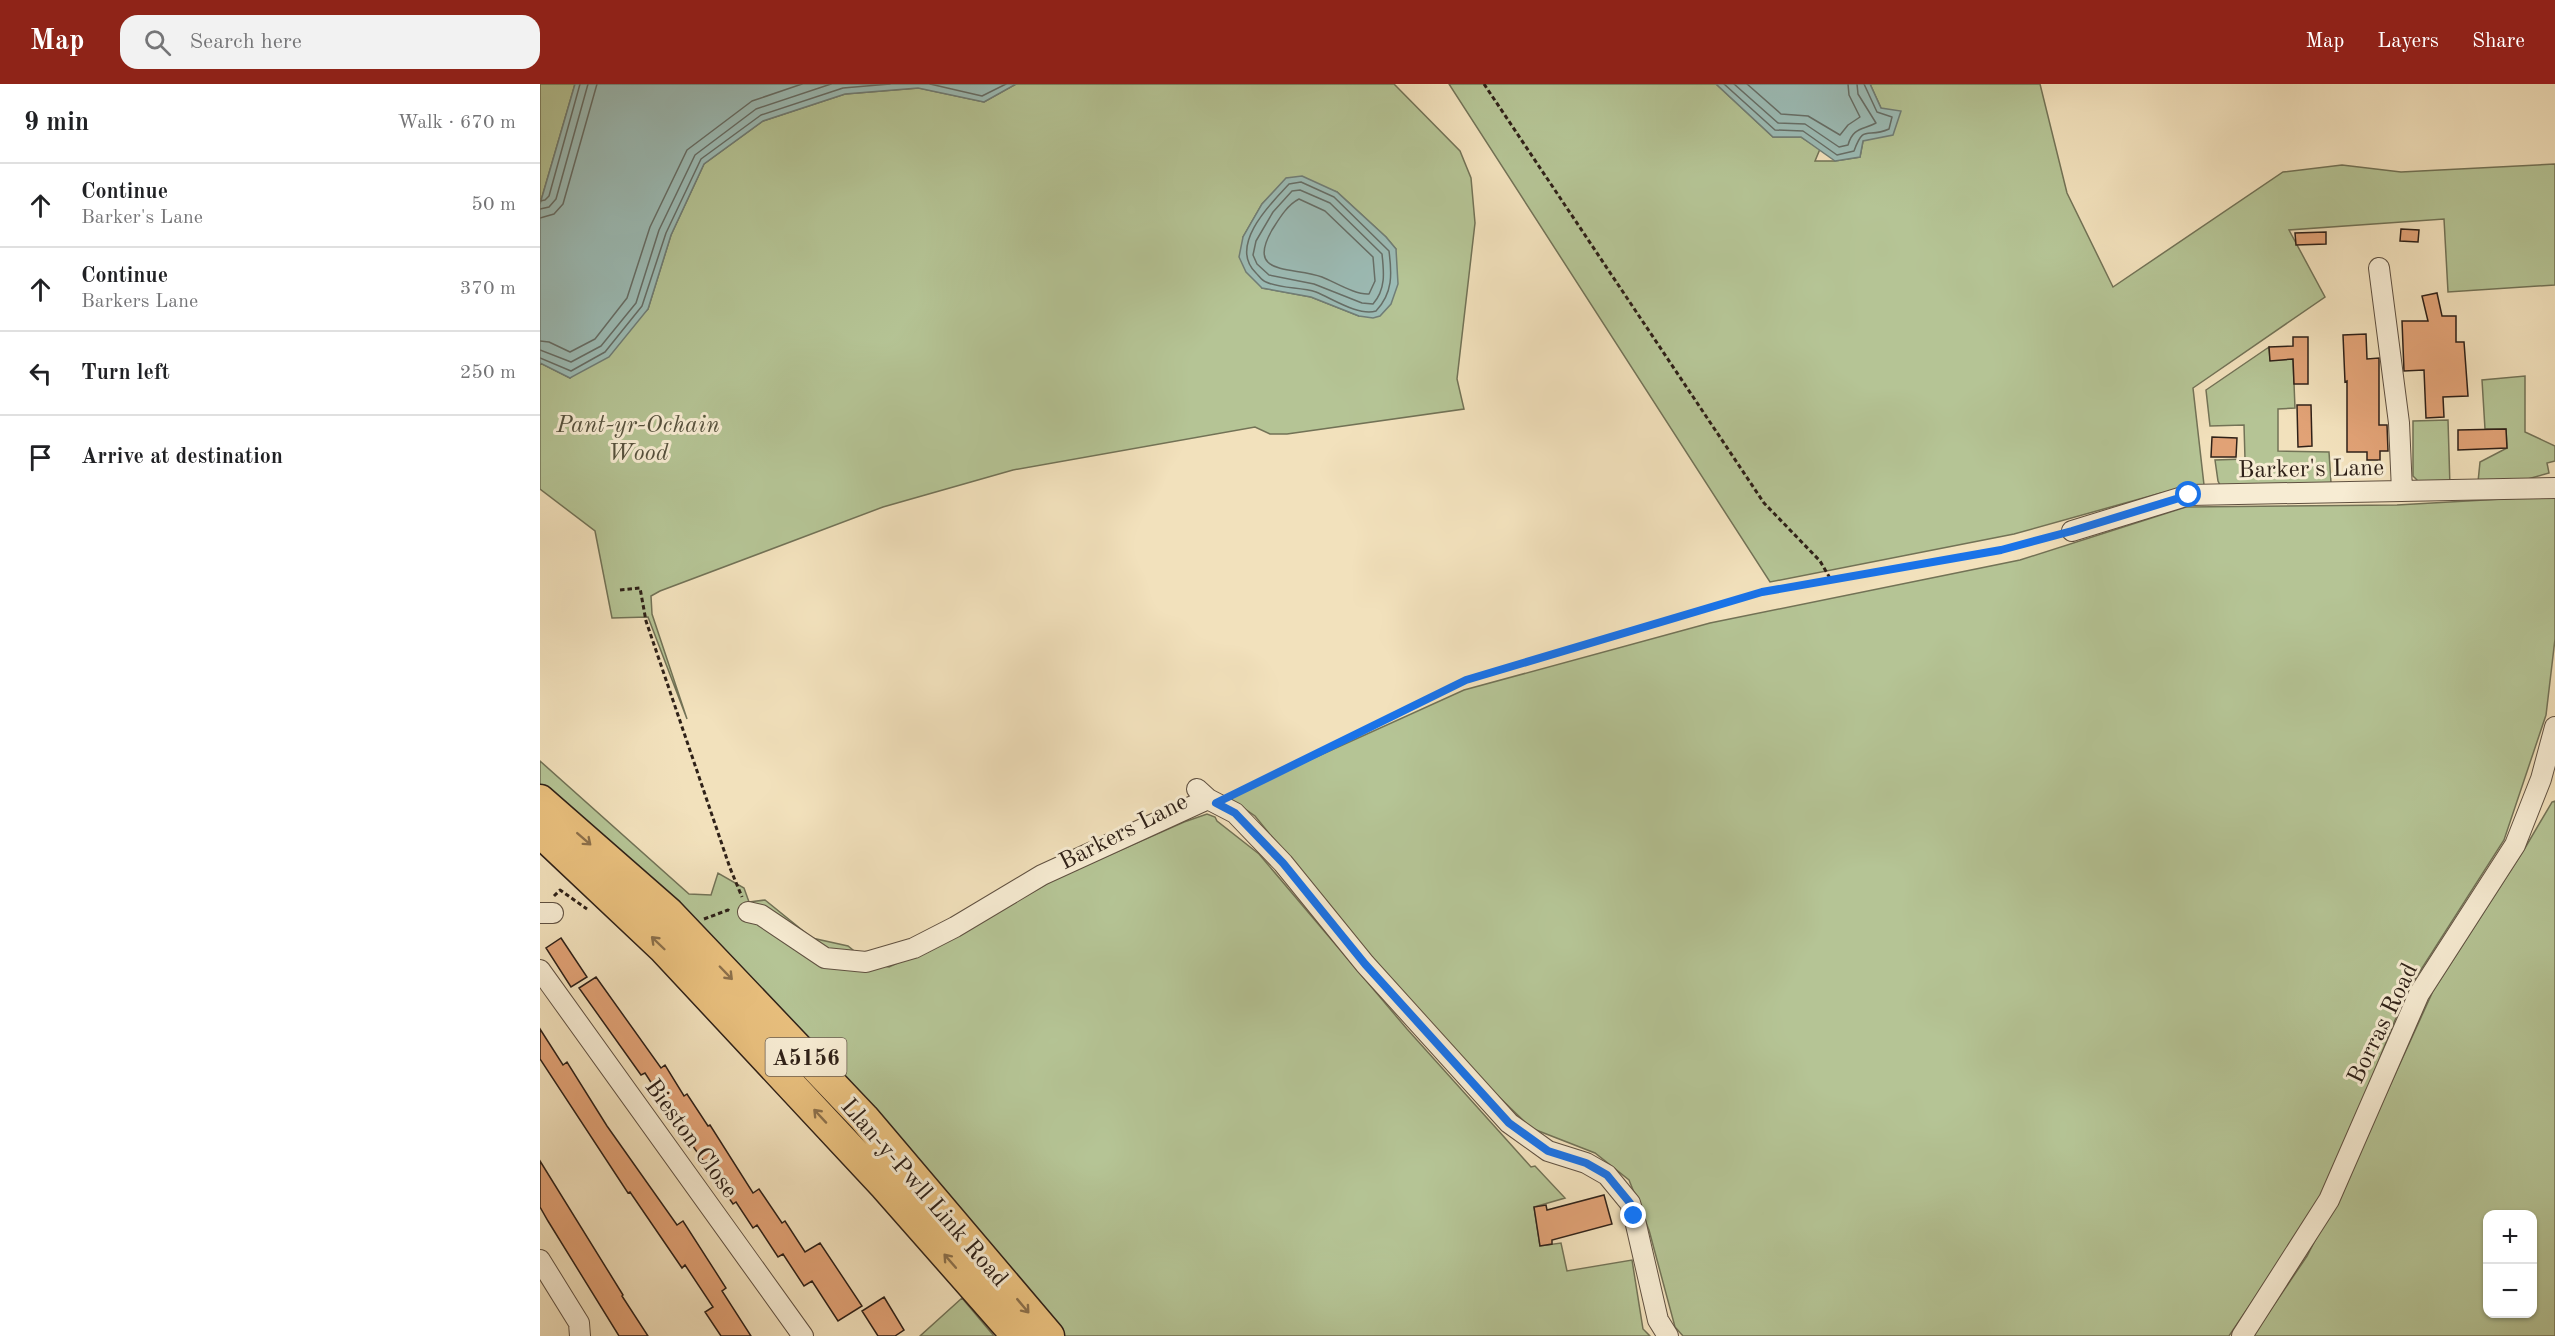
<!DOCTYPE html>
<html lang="en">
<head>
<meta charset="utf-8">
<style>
  :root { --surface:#fff; --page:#f2f2f2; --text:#202124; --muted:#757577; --line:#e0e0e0; --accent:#8f2418 }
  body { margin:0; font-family:"Old Standard TT",serif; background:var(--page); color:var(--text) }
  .controls { position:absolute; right:18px; bottom:18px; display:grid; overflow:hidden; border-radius:12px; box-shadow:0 2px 4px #0004 }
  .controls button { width:54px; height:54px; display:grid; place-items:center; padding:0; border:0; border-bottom:2px solid var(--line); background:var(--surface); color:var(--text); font:30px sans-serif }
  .stop { position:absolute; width:18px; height:18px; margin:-14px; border:4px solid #1a73e8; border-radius:50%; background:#fff }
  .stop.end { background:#1a73e8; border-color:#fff; box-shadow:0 2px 6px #0008 }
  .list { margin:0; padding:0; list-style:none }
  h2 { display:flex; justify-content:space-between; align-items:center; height:78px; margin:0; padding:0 24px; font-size:26px }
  h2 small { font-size:20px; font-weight:400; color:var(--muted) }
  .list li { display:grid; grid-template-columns:39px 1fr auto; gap:18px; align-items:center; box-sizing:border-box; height:84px; padding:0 24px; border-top:2px solid var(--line) }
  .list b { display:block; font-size:22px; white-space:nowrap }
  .list p { margin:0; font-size:20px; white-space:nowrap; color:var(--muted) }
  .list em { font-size:20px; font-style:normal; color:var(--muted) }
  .icon { flex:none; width:33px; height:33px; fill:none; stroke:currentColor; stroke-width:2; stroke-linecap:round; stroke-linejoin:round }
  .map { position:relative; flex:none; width:2015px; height:1252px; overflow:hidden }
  header { display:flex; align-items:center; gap:36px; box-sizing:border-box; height:84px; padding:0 30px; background:var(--accent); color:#fff }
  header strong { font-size:28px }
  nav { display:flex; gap:33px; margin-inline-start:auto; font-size:21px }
  .search { width:420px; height:54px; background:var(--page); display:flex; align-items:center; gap:15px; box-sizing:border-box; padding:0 21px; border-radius:18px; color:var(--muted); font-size:22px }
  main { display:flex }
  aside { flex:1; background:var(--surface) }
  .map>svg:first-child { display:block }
</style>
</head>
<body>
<header>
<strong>Map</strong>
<div class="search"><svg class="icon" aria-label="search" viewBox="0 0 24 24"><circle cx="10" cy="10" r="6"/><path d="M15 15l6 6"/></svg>Search here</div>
<nav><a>Map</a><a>Layers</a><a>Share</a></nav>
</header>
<main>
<aside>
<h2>9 min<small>Walk · 670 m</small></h2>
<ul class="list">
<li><svg class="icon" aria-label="ahead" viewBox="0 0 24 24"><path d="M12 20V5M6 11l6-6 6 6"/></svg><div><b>Continue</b><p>Barker's Lane</p></div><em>50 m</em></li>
<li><svg class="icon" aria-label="ahead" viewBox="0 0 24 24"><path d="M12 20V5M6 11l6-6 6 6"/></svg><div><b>Continue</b><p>Barkers Lane</p></div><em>370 m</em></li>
<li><svg class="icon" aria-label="left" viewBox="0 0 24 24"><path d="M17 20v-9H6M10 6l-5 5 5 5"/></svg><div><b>Turn left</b></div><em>250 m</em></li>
<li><svg class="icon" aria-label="arrive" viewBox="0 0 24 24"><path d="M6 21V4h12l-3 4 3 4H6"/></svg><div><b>Arrive at destination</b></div></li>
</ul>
</aside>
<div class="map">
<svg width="2015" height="1252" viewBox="0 0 2015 1252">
  <rect width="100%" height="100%" fill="#f2e1bc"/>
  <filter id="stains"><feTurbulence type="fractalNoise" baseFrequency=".00333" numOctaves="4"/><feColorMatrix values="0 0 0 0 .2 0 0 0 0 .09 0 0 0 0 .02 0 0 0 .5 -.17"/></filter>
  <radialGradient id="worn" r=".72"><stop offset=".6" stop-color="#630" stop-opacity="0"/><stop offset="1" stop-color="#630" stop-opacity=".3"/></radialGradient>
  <!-- green -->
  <path fill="#b5c495" stroke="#727256" stroke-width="1.5" fill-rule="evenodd" d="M0,0h35l-35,120z
    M476,0h378l66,67 11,27 4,45 -18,156 7,30 -177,25h-17l-15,-7 -242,43 -130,37 -223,84 -9,5 1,18 35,105 -39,-102 -36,1 -17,-87 -55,-42v-126l30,15 78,-69 23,-74 33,-71 59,-43 82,-27 74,-6 65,14zM747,94l50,14 49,45 10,12 -37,67 -48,-19 -49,-9 -19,-51 19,-33z
    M909,0h267l57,53h28l19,12 -5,12h20l25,-4 3,-16 18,-33 -11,-24h170l27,109 46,94 170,-115 59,-7 59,7 154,-8v121l-107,7 -4,-73 -155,11 36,67 -132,91 11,97 -43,8 -147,41 -244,48z
    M1729,263l1,13 23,-1 2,49 -17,1v42l51,1 2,31 -109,6 -4,-8 -3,-21 30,-1 -1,-34 -34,1 -4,-36z
    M1985,292v56l30,14v15l-8,2 2,10 -25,7 -46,2 2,-20 27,-14 -1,-19h-21l-3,-49z
    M1908,336l2,67 -25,1 -12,-12v-55z
    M2015,412v143l-9,76 -42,125 -98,153 -81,201 -96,142h-546l-8,-9 -26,-97 -20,-50 -34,-27 -64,-25 -60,-58 -47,-46 -169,-208 -27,-19 236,-107 246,-67 310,-63 166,-53 211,-2z
    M0,677l149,133 22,1 7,-22 26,15 5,14 16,-2 47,38 36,8 21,17 20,4 68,-31 98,-57 129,-57 23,-8 8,3 2,4 42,33 148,175 124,138 4,-1 30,32 -31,9 6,39 21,-3 6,28 65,-11 11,69 7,7h-592l-518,-550z
    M2015,717v535h-302l54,-80 50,-98 76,-167 92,-143 27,-46zM1948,1130h44v100h-44z
    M422,1214l32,38h-74z"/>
  <!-- water -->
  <path fill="#9cbcb6" stroke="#707e77" stroke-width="1.5" d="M35,0h441l-32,18 -66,-14 -73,6 -82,27 -59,43 -33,71 -23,74 -39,48 -39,21 -30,-15v-159z
    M1176,0h154l11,24 20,3 -8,24 -30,6 -3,16 -25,4 -34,-24h-28z
    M762,92l35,16 49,45 10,12 2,35 -7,20 -11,12 -7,2 -14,-2 -48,-19 -49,-9 -16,-16 -7,-15 4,-20 19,-33 24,-26z"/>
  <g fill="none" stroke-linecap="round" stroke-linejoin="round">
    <!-- shore -->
    <path stroke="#666e67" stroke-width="1.5" d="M390,0l52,12 24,-12
      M1184,0l51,46 28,1 34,24 17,-4c10,-28 13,-12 35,-22l3,-12 -15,-5 -13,-28
      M1194,0l44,39 27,1 34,23 9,-2c5,-18 15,-15 28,-22l-18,-29 -1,-10
      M1207,0l34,30 27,2 32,19 8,-10 12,-8 -11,-22 -1,-11
      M761,98l33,15 55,54c3,23 4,42 -13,60 -18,5 -43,-12 -60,-19 -16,-5 -35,-3 -50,-10 -4,-1 -7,-6 -10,-9 -28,-27 14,-69 33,-89z
      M760,106l30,13 52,51c2,18 4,35 -9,50l-11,-1 -48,-19 -45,-9 -12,-11 -4,-9 3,-14 17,-29 19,-21z
      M759,115l26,12 48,46 2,24 -6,13c-14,1 -34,-12 -47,-17 -29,-11 -77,0 -50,-47 7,-11 15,-25 27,-31z
      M0,117l5,-1 4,-4 31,-112
      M0,125l9,-2 7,-8 32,-115
      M0,134l14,-4 9,-10 34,-120
      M0,257l9,1 21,10 25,-13 32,-41 23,-71 37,-77 65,-49 50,-17
      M0,266l31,12 30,-16 35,-43 23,-73 36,-75 61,-46 75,-25
      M0,274l31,13 34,-19 37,-46 24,-73 35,-74 60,-44 82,-27 47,-4"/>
  </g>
  <!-- building -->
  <path fill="#e1a276" stroke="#2f2118" stroke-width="1.5" d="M1861,145l18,1 -1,12 -18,-1z
    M1786,148v12l-30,1 -1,-12z
    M1897,209l5,23h14v26h8l4,54 -25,1 1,20 -18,1 -2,-48 -20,1 -2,-50h26l-6,-25z
    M1826,250l1,25 12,-1v67h8l1,26h-8v9h-13v-8h-20v-71l-2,1 -2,-47z
    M1753,253h15v47h-14l-1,-25 -23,2 -1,-14 24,-1z
    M1757,321h14l1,41 -14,1z
    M1966,345l1,19 -49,2v-20z
    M1672,353l25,1 -1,19h-25z
    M21,854l26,39 -16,10 -25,-39z
    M56,893l65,91 4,-3 19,31 3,-2 21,32 2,-1 43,68 6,-4 23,34 3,-2 20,31 15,-9 42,63 -24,15 -26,-40 -8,5 -21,-32 -5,3 -21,-32 -4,3 -17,-26 -3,2 -45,-65 2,-2 -22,-35 -3,2 -20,-31 -4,2 -62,-87z
    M0,945l23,36 4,-3 40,64 70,99 6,-4 43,67 -4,3 29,45h-30l-16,-24 8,-5 -28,-42 -3,3 -52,-76 -2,1 -88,-134z
    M0,1077l83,134 -1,1 26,40h-29l-71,-115 -8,-14z
    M1064,1111l8,29 -60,16v4l-12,2 -6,-39 12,-2 1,5z
    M344,1213l20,33 -9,6h-17l-16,-25z"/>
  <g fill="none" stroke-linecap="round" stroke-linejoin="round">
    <!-- minor casing -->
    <g stroke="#605141" stroke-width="22">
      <path id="minor" d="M1839,184l20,155 3,68
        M1532,447l117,-36 366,-7
        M657,705l11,10 27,14 48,50 82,101 144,159 39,28 38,12 21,12 23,28 4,13 24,104 10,16
        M208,828l13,3 64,43 41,4 48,-14 41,-21 87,-52 166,-76
        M0,829h13
        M0,886l263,366
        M0,1176l39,63 1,13
        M1702,1252l87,-136 90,-206 96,-149 26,-66 14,-52"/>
    </g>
    <!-- highway casing -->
    <g stroke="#2f2118" stroke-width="33">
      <path id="highway" d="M0,716l129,113 195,205 185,218
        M0,748l123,116 222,238 132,150"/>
    </g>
    <!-- path -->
    <path stroke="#2f2118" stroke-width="3" stroke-dasharray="4.5 3" stroke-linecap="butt" d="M944,0l280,419 56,58 11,19
      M80,506l20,-2 6,33 84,247 12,29
      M695,710l231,-114 296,-88 239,-42 55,-14
      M14,812l6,-6 27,19
      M164,835l24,-9 3,2"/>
    <!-- minor -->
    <use href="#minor" stroke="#f7ecd3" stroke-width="20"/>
    <!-- highway -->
    <use href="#highway" stroke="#e9c07e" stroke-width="30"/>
  </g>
  <!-- one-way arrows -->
  <defs><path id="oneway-shaft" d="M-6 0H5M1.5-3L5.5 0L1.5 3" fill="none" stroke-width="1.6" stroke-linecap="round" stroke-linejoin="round" transform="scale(1.5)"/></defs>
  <g stroke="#8c704b">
    <use href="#oneway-shaft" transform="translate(44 755) rotate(41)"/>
    <use href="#oneway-shaft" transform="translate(118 859) rotate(-136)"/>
    <use href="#oneway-shaft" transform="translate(186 889) rotate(46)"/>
    <use href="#oneway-shaft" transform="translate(280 1032) rotate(-133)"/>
    <use href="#oneway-shaft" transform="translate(410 1177) rotate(-131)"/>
    <use href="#oneway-shaft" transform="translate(483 1222) rotate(50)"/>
  </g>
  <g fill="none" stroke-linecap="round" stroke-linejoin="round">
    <!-- route -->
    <path stroke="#1a73e8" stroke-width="8" d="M1094,1132l-4,-13 -23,-28 -21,-12 -38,-12 -39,-28 -144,-159 -82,-101 -48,-50 -19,-10 250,-123 296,-88 239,-42 71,-19 117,-36"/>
  </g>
  <g text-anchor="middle" stroke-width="6" stroke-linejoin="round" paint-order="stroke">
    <!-- shield labels -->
    <rect fill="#f7ecd3" stroke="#6b5e50" stroke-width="1.5" x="225.5" y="954" width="81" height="38" rx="4.5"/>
    <g font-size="22" font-weight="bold" fill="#2f2118">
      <text x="266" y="981">A5156</text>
    </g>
    <!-- park labels -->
    <g font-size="24" font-style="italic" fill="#57523e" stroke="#f7ecd3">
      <text x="98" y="348">Pant-yr-Ochain<tspan x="98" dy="28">Wood</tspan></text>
    </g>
    <!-- street labels -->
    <g font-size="24" fill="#2f2118" stroke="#f7ecd3">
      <text transform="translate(1771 384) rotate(-1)" y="8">Barker's Lane</text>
      <text transform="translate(583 747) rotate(-27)" y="8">Barkers Lane</text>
      <text transform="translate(1842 939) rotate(-64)" y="8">Borras Road</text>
      <text transform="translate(152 1054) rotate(54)" y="8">Bieston Close</text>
      <text transform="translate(385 1108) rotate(49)" y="8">Llan-y-Pwll Link Road</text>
    </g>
  </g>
  <rect width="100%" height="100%" filter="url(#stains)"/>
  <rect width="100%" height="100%" fill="url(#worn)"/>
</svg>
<div class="controls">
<button>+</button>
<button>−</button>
</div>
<div class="stop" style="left:1649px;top:411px"></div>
<div class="stop end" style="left:1094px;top:1132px"></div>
</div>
</main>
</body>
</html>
